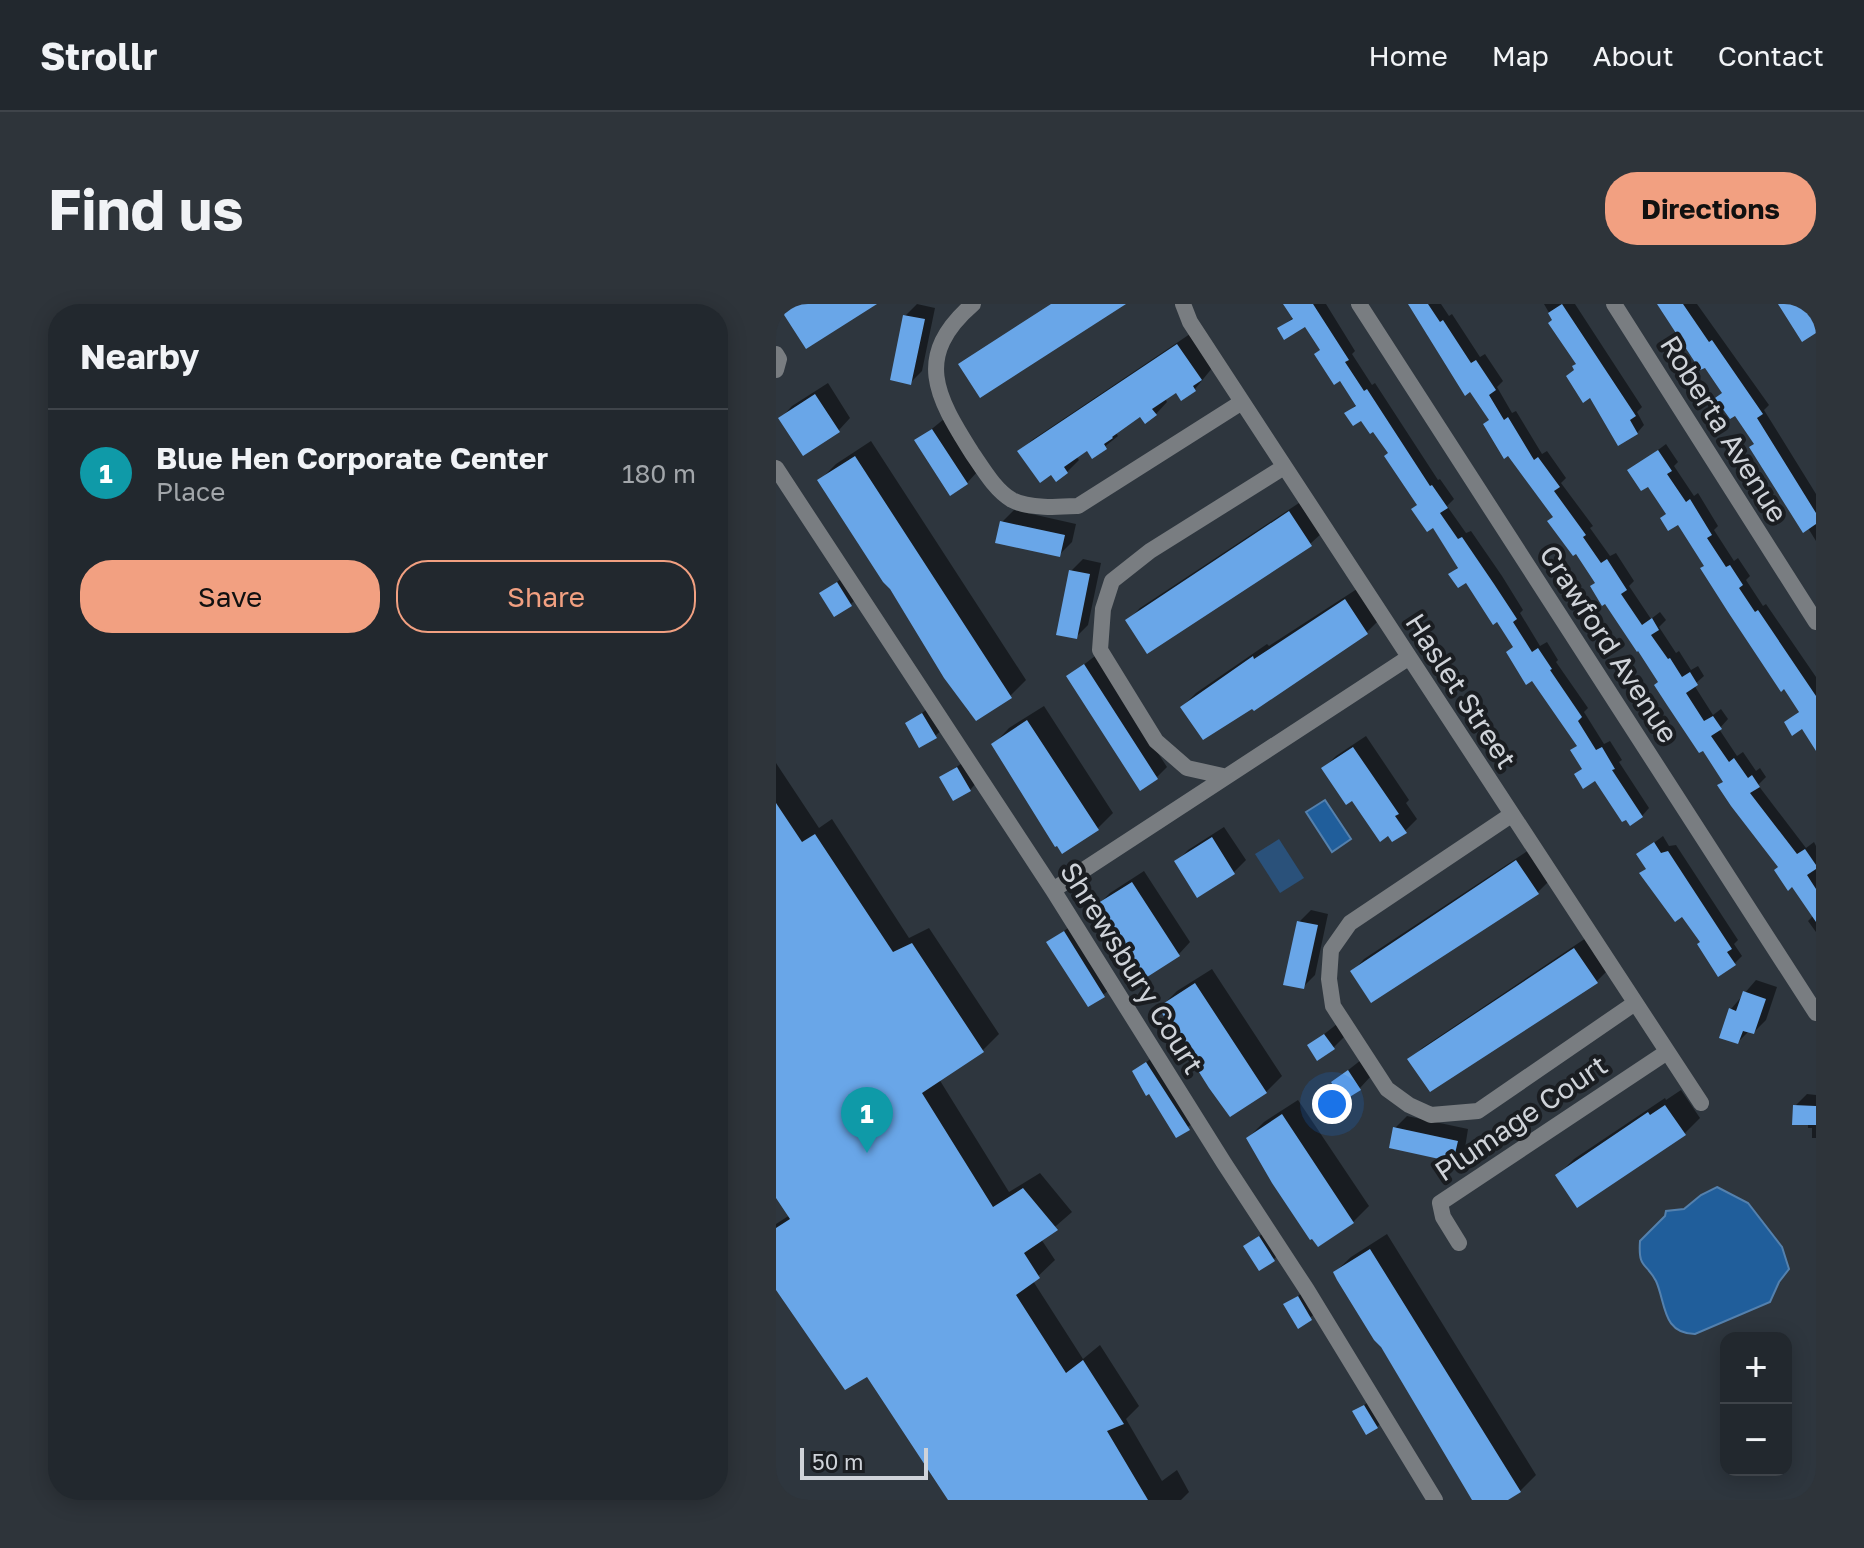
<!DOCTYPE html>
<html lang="en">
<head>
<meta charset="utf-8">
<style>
  :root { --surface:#22282e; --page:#2e343a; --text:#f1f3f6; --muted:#a2a6aa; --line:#3f444a; --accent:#f2a081 }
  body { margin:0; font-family:"Golos Text",sans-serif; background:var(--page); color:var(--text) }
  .controls { position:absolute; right:24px; bottom:24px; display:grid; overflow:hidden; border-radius:16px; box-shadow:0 4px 20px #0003 }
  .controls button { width:72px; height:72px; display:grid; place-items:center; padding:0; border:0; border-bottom:2px solid var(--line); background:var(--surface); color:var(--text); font:40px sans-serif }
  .scale { position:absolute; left:24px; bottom:20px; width:128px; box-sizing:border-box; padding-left:8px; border:4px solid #cfd3d9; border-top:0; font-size:22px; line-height:28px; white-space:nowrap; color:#cfd3d9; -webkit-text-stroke:6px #1a1d21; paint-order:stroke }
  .you { position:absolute; left:556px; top:800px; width:28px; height:28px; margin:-20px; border:6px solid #fff; border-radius:50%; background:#1a73e8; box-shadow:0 0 0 12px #1a73e833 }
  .badge { display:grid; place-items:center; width:52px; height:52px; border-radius:50%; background:var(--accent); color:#fff; font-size:26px; font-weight:700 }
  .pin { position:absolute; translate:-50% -66px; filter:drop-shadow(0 2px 4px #0008) }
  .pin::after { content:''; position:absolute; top:42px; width:28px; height:24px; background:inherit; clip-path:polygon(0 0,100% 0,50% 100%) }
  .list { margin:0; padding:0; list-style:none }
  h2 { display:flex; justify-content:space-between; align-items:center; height:104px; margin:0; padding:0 32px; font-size:34px }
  h2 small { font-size:26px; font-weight:400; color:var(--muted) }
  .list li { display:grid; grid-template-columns:52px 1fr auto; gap:24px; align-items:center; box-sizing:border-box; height:128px; padding:0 32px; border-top:2px solid var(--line) }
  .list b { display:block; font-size:30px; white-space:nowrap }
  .list p { margin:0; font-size:26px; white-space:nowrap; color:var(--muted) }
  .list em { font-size:26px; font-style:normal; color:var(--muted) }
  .actions { display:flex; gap:16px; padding:24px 32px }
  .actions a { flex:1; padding:18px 0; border:2px solid var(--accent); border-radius:32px; text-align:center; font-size:28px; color:var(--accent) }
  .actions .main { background:var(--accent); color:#111 }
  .map { position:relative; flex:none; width:1040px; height:1196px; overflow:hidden; border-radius:32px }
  header { display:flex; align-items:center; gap:48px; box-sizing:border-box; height:112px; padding:0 40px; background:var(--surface); border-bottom:2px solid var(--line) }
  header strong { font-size:38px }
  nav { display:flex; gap:44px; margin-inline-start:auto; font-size:28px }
  .intro { display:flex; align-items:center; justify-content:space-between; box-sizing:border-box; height:192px; padding:0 48px }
  h1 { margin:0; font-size:56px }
  .button { padding:20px 36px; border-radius:32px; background:var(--accent); color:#111; font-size:28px; font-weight:700 }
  main { display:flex; gap:48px; padding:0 48px }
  aside { flex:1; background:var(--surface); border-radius:32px; box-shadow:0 4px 20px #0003 }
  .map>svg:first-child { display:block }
</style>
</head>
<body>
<header>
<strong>Strollr</strong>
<nav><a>Home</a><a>Map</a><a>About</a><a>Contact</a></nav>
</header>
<div class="intro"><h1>Find us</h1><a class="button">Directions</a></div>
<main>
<aside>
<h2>Nearby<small></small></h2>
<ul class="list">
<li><span class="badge" style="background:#0f9aa8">1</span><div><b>Blue Hen Corporate Center</b><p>Place</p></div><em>180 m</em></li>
</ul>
<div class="actions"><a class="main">Save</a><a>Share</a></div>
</aside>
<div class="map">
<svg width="1040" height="1196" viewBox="0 0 1040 1196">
  <rect width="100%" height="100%" fill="#2e363e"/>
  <!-- green -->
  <path fill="#2a517a" d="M503,535l25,39 -24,15 -25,-39z"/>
  <!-- water -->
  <path fill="#205e9b" stroke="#5481ae" stroke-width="2" d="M549,496l26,39 -19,13 -26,-40z
    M941,883l31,16 34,44 7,22 -10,13 -9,20 -75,32c-33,0 -29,-31 -39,-53 -10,-19 -18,-12 -16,-40l25,-25 1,-5 18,-2 17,-14z"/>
  <!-- shadow -->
  <path fill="#0007" d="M141,0l18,4 -13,63 -12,12 -5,-67z
    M510,0h40l29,47 -3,3 20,31 3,-2 63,97 2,-1 14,20 -7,7 19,27 5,-2 31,45 21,34 -3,3 20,33 7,-4 11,18 -2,2 32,46 -4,4 20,32 6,-3 12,19 -3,2 30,46 -7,8 -58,-48 -6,-23 -63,-99 -49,-66 -15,-6 8,-8 -40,-62 -29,-51 -16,-24 -12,-10 -15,-6 10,-9 -51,-80 -26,4 14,-11z
    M634,0h31l8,12 3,-2 28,43 5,-3 18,27 -6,6 15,26 4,-2 26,43 5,-3 19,27 -5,5 32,43 -3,2 20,28 6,-3 18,28 -5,5 22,33 9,-7 6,8 -7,7 17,26 3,-2 12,19 7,-4 6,10 -10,9 19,30 8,-6 7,10 -9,10 18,27 6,-4 13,19 4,-3 6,9 -8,8 48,63 8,-6 2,4v86l-8,-11 6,-6 -323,-496z
    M768,0h31l67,103 -5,5 7,13 -7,8 -46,-37 -15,-27 2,-6z
    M884,0h37l72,101 -5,5 52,84v47l-92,-149z
    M414,30l23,33 -18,22 -19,1 -11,8 2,4 -11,12h-15l-25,19 2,3 -25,20 -5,-8 -12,8 3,4 -12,12 -47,-21 12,-11z
    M52,79l22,35 -11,12 -58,-12 11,-12z
    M168,115l34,52 -11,12 -50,-42z
    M95,137l155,239 -16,16 -41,16 -149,-232 16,-16z
    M890,140l12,18 -4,4 20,30 4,-3 20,33 -4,4 20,31 4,-3 12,18 -4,4 17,26 3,-2 50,73v68l-13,-18 -17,-5 15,-12 -122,-188 -11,-9 -20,-29 -18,-13z
    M526,197l20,32 -12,11 -182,76 12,-12z
    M238,206l62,14 -4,18 -12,12 -58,-32z
    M307,255l18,4 -13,62 -12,12 -5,-66z
    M69,272l13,21 -8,8 -28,-12z
    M584,283l21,31 -14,14 -185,75 14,-14 71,-49 2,2z
    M319,352l72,111 -10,10 -88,-101z
    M268,402l69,107 -16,16 -103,-85 15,-16z
    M154,403l13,22 -8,7 -28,-12z
    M590,432l43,64 -3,3 11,16 -12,12 -52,-33 -29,-30 12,-12z
    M189,457l12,21 -7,8 -28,-13z
    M0,459l43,65 13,-9 77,119 20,-10 70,106 -16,16 -44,29 70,113 31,-19 32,39 -31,27 14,21 -22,21 50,78 17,-14 39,61 -13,13 36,62 15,-11 12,22 -8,8h-230l-83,-125 -92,-89v-62l14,-9 -14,-20z
    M448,523l22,33 -12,12 -36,23 -22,-33 12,-12z
    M887,532l6,10 7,-1 62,95 -4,4 8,12 -8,8 -32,-22 -63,-88z
    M753,546l20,31 -12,12 -184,78 11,-12z
    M368,567l46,71 -11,12 -81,-49 12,-12z
    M535,606l17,4 -13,61 -12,12 -4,-65z
    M296,621l40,63 -23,17 -40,-63z
    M810,634l22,32 -12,12 -186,78 12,-12z
    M436,665l70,107 -16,16 -105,-85 16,-16z
    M980,676l21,7 -11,33 -12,12 -5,-1 -11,11 -7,-33z
    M561,720l8,12 -12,12 -24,-2z
    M378,752l42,65 -19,14 -43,-63z
    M585,756l10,16 -11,12 -27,-6z
    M905,786l19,28 -16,16 -126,41 16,-16 91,-61 1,2z
    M1031,790l9,1v43h-4v-10h-4v-5l-13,-17z
    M522,796l71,106 -16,16 -105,-84 16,-16z
    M631,812l61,13 -3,19 -12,12 -58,-32z
    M491,926l14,22 -7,7 -28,-12z
    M611,930l149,241 -16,16 -15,9h-30l-140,-228 16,-15z
    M530,986l13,21 -21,15 -12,-21z
    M596,1095l13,20 -8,8 -22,-15z"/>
  <!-- building -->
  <path fill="#69a6e8" d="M1,0h100l-71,45z
    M275,0h75l-146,94 -22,-34z
    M507,0h30l36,56 -4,2 19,29 3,-2 63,97 2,-1 16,23 -8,5 18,26 4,-2 32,47 23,35 -4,3 19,30 6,-4 14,21 -2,1 32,47 -4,4 18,29 6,-3 13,22 -3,1 31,47 -13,9 -4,-6 -4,2 -27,-41 -12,8 -9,-15 8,-5 -12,-19 7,-4 -45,-65 -6,4 -20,-33 7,-5 -16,-25 -4,3 -27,-42 -8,5 -10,-14 10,-6 -25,-40 -6,4 -16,-23 6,-4 -33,-49 4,-3 -15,-21 -3,2 -9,-13 -8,5 -9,-13 12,-7 -16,-25 -6,4 -20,-31 6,-4 -15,-23 -21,13 -7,-12 16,-9z
    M632,0h20l12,18 3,-2 28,43 5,-3 20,30 -7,5 15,25 4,-3 26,43 4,-3 22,30 -6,4 32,44 -3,2 18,26 6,-4 20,31 -6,4 21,31 10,-7 7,12 -8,5 17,24 2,-1 12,19 8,-5 8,13 -12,8 18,28 9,-5 9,13 -11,7 18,26 5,-4 14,20 4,-3 8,12 -10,6 47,61 8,-5 11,16v4l-9,6 9,14v33l-24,-35 -4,4 -14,-21 4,-3 -47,-61 -14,-21 6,-3 -20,-31 -4,2 -32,-48 -13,-20 4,-3 -20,-31 -1,1 -32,-48 -3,2 -12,-20 5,-3 -19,-29 -3,2 -26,-35 6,-4 -45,-61 -4,3 -21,-35 6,-4 -19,-28 -5,4z
    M786,0l74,112 -6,4 8,14 -20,12 -28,-48 -7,5 -17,-27 8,-6 -2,-4 4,-2 -28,-41 4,-3 -4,-7z
    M881,0h26l26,38 3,-2 51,74 -6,4 59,95v11l-13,9 -54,-86 5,-3 -19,-28 -5,3 -15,-21 7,-5 -17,-25 -5,2z
    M1002,0h38v29l-14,9z
    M127,11l22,4 -14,66 -21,-5z
    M401,40l25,36 -9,6 3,5 -15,10 -5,-8 -24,16 5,6 -12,9 -5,-7 -28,20 1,1 -9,6 3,5 -15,10 -5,-8 -23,16 4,6 -12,9 -5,-7 -11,8 -23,-32z
    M39,90l25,38 -37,24 -25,-38z
    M156,125l36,55 -18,12 -36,-56z
    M882,146l14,21 -5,3 19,28 4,-3 22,36 -5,3 19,29 4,-2 13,20 -4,3 16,24 3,-2 58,86v55l-14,-22 -10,7 -8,-14 15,-10 -15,-23 -3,3 -53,-80 -28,-44 4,-2 -26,-41 -10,6 -8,-13 6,-4 -18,-27 -7,4 -14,-21z
    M79,152l157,242 -36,23 -32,-43 -54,-89 -7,-7 -66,-102z
    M513,207l23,35 -165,108 -22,-34z
    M224,217l65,14 -5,22 -65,-14z
    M293,266l21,4 -13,65 -21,-4z
    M61,278l15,24 -18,11 -15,-24z
    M569,295l23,35 -114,77 -2,-2 -49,31 -23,-33 73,-51 1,3z
    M308,360l74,115 -18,12 -74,-115z
    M146,409l15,25 -18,10 -14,-25z
    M251,416l72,110 -37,24 -5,-8 -2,1 -64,-103z
    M577,443l46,67 -4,2 12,17 -15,9 -4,-6 -8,6 -28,-41 -6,4 -25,-37z
    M181,463l14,24 -18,10 -14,-24z
    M0,499l26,39 13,-8 78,118 19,-9 72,109 -62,41 71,114 30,-19 35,42 -34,23 16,25 -24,17 50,78 17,-13 41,64 -17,7 41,69h-200l-81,-123 -22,13 -69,-100v-62l14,-9 -14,-21z
    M436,533l23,37 -38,24 -23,-37z
    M878,538l7,11 7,-2 64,98 -5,3 9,13 -18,12 -21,-33 3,-2 -18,-25 -7,5 -36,-49 7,-4 -10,-15z
    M740,556l23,34 -168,109 -21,-32z
    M356,578l48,74 -36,23 -49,-74z
    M521,617l21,4 -14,64 -21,-4z
    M288,627l41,66 -17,10 -42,-65z
    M798,644l24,35 -168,109 -23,-33z
    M419,679l72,110 -37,24 -21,-29 -51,-81z
    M967,687l23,8 -12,35 -11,-3 -5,13 -19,-6 10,-30 7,3z
    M548,730l11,15 -18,12 -10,-16z
    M370,758l44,68 -14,8 -27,-44 -3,2 -14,-25z
    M572,766l13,20 -18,11 -12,-19z
    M889,801l21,30 -109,73 -22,-33 93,-63 2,3z
    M1017,801l23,1v19h-24z
    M506,810l72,109 -36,24 -6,-8 -2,1 -38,-57 -26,-45z
    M617,823l65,14 -5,21 -64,-14z
    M483,932l16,25 -16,10 -16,-25z
    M594,945l151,243 -13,8h-36l-91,-153 -7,-7 -37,-60 -4,-8z
    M522,992l14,24 -14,9 -15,-25z
    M588,1101l14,23 -12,7 -14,-24z"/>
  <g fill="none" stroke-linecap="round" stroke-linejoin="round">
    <!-- minor -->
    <path stroke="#797d81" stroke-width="16" d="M197,0c-60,52 -37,92 -1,149 11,16 23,37 40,47 17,9 48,7 66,6l164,-104
      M407,0l7,18 511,781
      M583,0l457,709
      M838,0l202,318
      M0,50l3,5 -3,11
      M0,164l277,422 171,273 83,127 128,210
      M447,472l-36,-8 -31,-27 -56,-91 3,-41 9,-28 38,-30 134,-84
      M735,511l-161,108 -19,27 -2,29 4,27 54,83 22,16 22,10 47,-4 157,-108
      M277,586l355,-232
      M683,939l-16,-26 -3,-14 227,-151"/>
  </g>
  <g text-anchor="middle" stroke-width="8" stroke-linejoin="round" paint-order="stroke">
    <!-- street labels -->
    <g font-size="28" fill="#cfd3d9" stroke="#1a1d21">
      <text transform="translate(948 125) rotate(58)" y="10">Roberta Avenue</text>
      <text transform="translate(833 340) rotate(57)" y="10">Crawford Avenue</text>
      <text transform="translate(685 387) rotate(57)" y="10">Haslet Street</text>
      <text transform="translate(356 664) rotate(58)" y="10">Shrewsbury Court</text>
      <text transform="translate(745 814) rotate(-34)" y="10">Plumage Court</text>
    </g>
  </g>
</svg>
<div class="controls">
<button>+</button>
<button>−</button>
</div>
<div class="scale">50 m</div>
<div class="you"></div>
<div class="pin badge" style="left:91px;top:849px;background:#0f9aa8">1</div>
</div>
</main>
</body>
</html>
